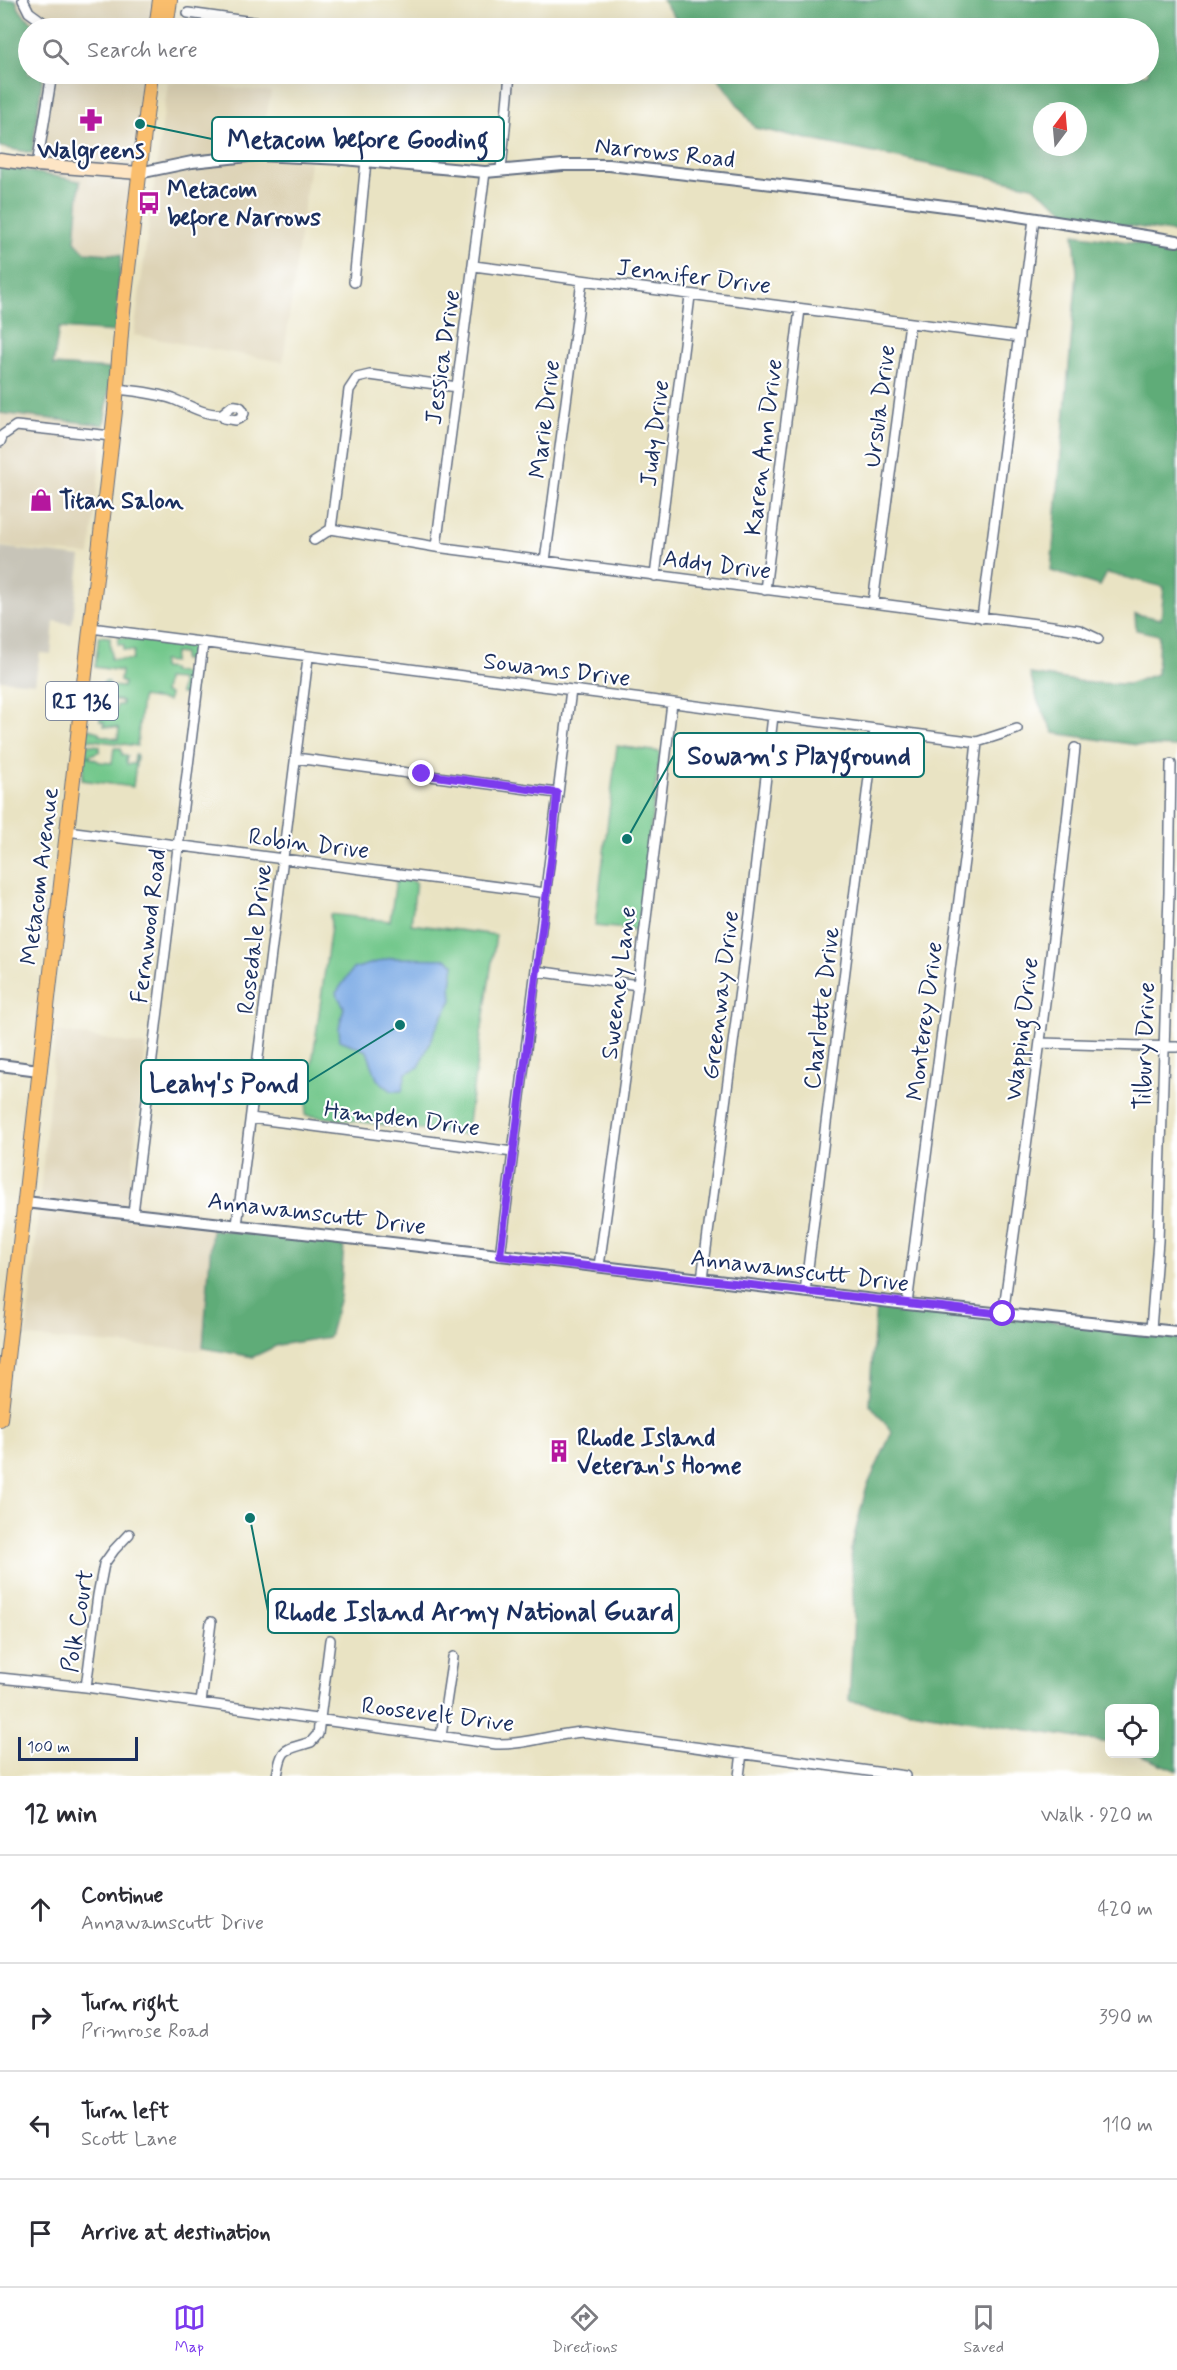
<!DOCTYPE html>
<html lang="en">
<head>
<meta charset="utf-8">
<style>
  :root { --surface:#fff; --page:#f7f7f7; --text:#2b2b33; --muted:#7c7c81; --line:#e1e1e2; --accent:#7c3aed }
  body { margin:0; font-family:Mynerve,sans-serif; background:var(--page); color:var(--text) }
  .controls { position:absolute; right:18px; bottom:18px; display:grid; overflow:hidden; border-radius:9px; box-shadow:0 6px 24px #0002 }
  .controls button { width:54px; height:54px; display:grid; place-items:center; padding:0; border:0; border-bottom:2px solid var(--line); background:var(--surface); color:var(--text); font:30px sans-serif }
  .compass { position:absolute; left:1033px; top:102px; width:54px; height:54px; border-radius:50%; background:var(--surface); box-shadow:0 6px 24px #0002; rotate:16deg }
  .scale { position:absolute; left:18px; bottom:15px; width:120px; box-sizing:border-box; padding-left:6px; border:3px solid #1b2f5e; border-top:0; font-size:16px; line-height:21px; white-space:nowrap; color:#1b2f5e; -webkit-text-stroke:4px #fff; paint-order:stroke }
  .stop { position:absolute; width:18px; height:18px; margin:-14px; border:4px solid #7c3aed; border-radius:50%; background:#fff }
  .stop.end { background:#7c3aed; border-color:#fff; box-shadow:0 2px 6px #0008 }
  .list { margin:0; padding:0; list-style:none }
  h2 { display:flex; justify-content:space-between; align-items:center; height:78px; margin:0; padding:0 24px; font-size:26px }
  h2 small { font-size:20px; font-weight:400; color:var(--muted) }
  .list li { display:grid; grid-template-columns:39px 1fr auto; gap:18px; align-items:center; box-sizing:border-box; height:108px; padding:0 24px; border-top:2px solid var(--line) }
  .list b { display:block; font-size:22px; white-space:nowrap }
  .list p { margin:0; font-size:20px; white-space:nowrap; color:var(--muted) }
  .list em { font-size:20px; font-style:normal; color:var(--muted) }
  .icon { flex:none; width:33px; height:33px; fill:none; stroke:currentColor; stroke-width:2; stroke-linecap:round; stroke-linejoin:round }
  .map { position:relative; flex:none; width:1177px; height:1776px; overflow:hidden }
  .search { position:absolute; background:var(--surface); box-shadow:0 6px 24px #0002; left:18px; right:18px; top:18px; height:66px; display:flex; align-items:center; gap:15px; box-sizing:border-box; padding:0 21px; border-radius:33px; color:var(--muted); font-size:22px }
  .sheet { height:510px; background:var(--surface) }
  nav { display:flex; justify-content:space-around; align-items:center; box-sizing:border-box; height:84px; border-top:2px solid var(--line); background:var(--surface); font-size:16px; color:var(--muted) }
  nav a { display:grid; justify-items:center; gap:3px }
  nav .on { color:var(--accent) }
  .map>svg:first-child { display:block }
</style>
</head>
<body>
<div class="map">
<svg width="1177" height="1776" viewBox="0 0 1177 1776">
  <rect width="100%" height="100%" fill="#fff"/>
  <filter id="ink" filterUnits="userSpaceOnUse"><feTurbulence type="fractalNoise" baseFrequency=".0167" numOctaves="2"/><feDisplacementMap in="SourceGraphic" scale="12" xChannelSelector="R" yChannelSelector="G"/><feConvolveMatrix kernelMatrix="1 2 1 2 8 2 1 2 1" color-interpolation-filters="sRGB"/></filter>
  <filter id="wash" filterUnits="userSpaceOnUse"><feTurbulence type="fractalNoise" baseFrequency=".008" numOctaves="4" result="noise"/><feDisplacementMap in="SourceGraphic" scale="24" xChannelSelector="R" yChannelSelector="G"/><feGaussianBlur stdDeviation="1.35" result="paint"/><feColorMatrix in="noise" values="0 0 0 0 0 0 0 0 0 0 0 0 0 0 0 0 0 1.4 0 .05"/><feComposite in="paint" operator="in"/></filter>
  <g filter="url(#wash)">
    <rect width="100%" height="100%" fill="#e9e3c3"/>
    <!-- built -->
    <path fill="#ddd3b6" d="M16,0h139l-4,28h-110l-15,-10 -8,-9z
      M43,74h103l-22,169 -3,12 -36,-3 -10,-11 5,-60 -51,-11z
      M168,81l103,11 -7,35 -35,17 51,-1 30,19 -27,200 -149,-27z
      M0,413l104,12 -14,130 -90,-9 3,-30 -3,2z
      M56,1031l90,15 -18,156 84,12 -9,137 -177,-14z"/>
    <!-- industrial -->
    <path fill="#c7c4b8" d="M0,547l81,10 -9,67 -18,-3 -3,33 -11,-1 -5,30 -35,-3z"/>
    <!-- green -->
    <path fill="#73c88c" stroke="#477c75" stroke-width="1.5" d="M99,636l11,1 1,22 21,1 2,-9 -11,-1 1,-5 -6,-1 1,-7 71,8 7,3 -2,13 -12,-1v-6l-9,-1 -1,9 -11,-1v7l10,1v3l22,2 -2,21 -12,-1 1,-14 -15,-1 -2,14 5,1 -1,7 -26,-4 -5,49 -51,-7 2,-10 11,3v3l19,4 1,-11 -15,-2v-4l-4,-1v-6l15,2 2,-12h5v-4l-15,-2 -2,12 -3,-1 -2,-13 -8,-4 1,-4h6l6,-8 4,1v4l14,1 1,-4 -4,-2 1,-10 -26,-4z
      M87,744l13,2v5l-12,5 12,6 12,1 2,-15h7l1,7 6,1 -2,3 1,5h7l1,-9 2,1 -4,31 -51,-7z
      M617,746l43,6 -22,178 -43,-4z
      M396,879l20,3 -5,42 85,11 -30,200 -161,-20 26,-189 -1,-12 60,7z"/>
    <!-- forest -->
    <path fill="#5eac78" stroke="#3c6e6b" stroke-width="1.5" fill-rule="evenodd" d="M0,0h16c3,15 14,20 25,28h-13v46h15l-11,79 -32,-6z
      M662,0h515v233l-102,-15 -43,-32 -277,-58 -40,-54h433v-46h-465zM1042,111h36v36h-36z
      M0,166l80,15 -5,60 10,11 36,3 -5,77 -57,-4 -6,37 59,4 -8,56 -104,-12z
      M1074,234l103,15v498l-33,-1 -90,-13 -16,-31 -8,-28 61,9 37,1 29,-10 2,-39 -23,-5 -1,-16 26,5 3,-32 -57,-14 -7,13 -49,-15 26,-298z
      M212,1229l132,16 -4,52 -11,40 -51,8 -25,12 -50,-9z
      M876,1304l301,29v438l-41,-17h18v-46h-44l-1,35 -260,-42 5,-85 -3,-67 15,-60 26,-57 -23,-29z"/>
    <!-- water -->
    <path fill="#7caae5" stroke="#4c6ca2" stroke-width="1.5" d="M391,958l56,1 7,5 -3,21 1,15 -14,24 -19,43 -13,6 -4,18h-10l-15,-12 -10,-28 -27,-11 -1,-12 5,-21 -8,-14 17,-24z"/>
  </g>
  <g filter="url(#ink)">
    <g fill="none" stroke-linecap="round" stroke-linejoin="round">
      <!-- minor casing -->
      <g stroke="#636e81" stroke-width="12">
        <path id="minor" d="M23,0l6,12 22,16
          M188,13l110,15
          M37,165l15,-91
          M501,170l9,-96
          M474,266l545,71
          M354,282l12,-121
          M117,389c19,2 38,4 56,10 16,6 32,17 49,15
          M232,406c6,-1 10,1 12,7l-2,4 -6,3 -12,-2 -2,-4z
          M0,442l3,-7 13,-9 96,10
          M331,529l105,18 616,79 27,4 19,9
          M314,540l17,-11 18,-139 8,-12 13,-3 87,12
          M436,547l49,-375
          M545,561l37,-280
          M655,576l35,-280
          M765,590l35,-281
          M873,603l37,-280
          M982,618l52,-399
          M91,628l886,114 40,-13
          M296,758l261,35
          M67,831l479,62
          M536,971l102,14
          M1041,1043l136,4
          M251,1118l262,34
          M133,1213l70,-569
          M237,1225l71,-567
          M500,1256l71,-566
          M599,1266l39,-281 34,-282
          M702,1279l48,-365 23,-198
          M805,1292l70,-563
          M907,1304l59,-459 11,-103
          M1003,1315c26,-189 52,-378 72,-567
          M1151,1329l7,-88 11,-348 2,-129
          M0,1678l86,9 410,57c33,1 58,-11 89,-12l320,44
          M86,1687l12,-92 6,-31 10,-14 15,-16
          M201,1703l10,-81
          M441,1736l12,-79
          M277,1776c5,-31 8,-25 34,-34l7,-8 12,-94
          M739,1776l3,-23"/>
      </g>
      <!-- tertiary casing -->
      <g stroke="#636e81" stroke-width="14">
        <path id="tertiary" d="M139,173l53,-11 66,-7 85,4 142,13 78,-7h46l189,22 201,26 178,28
          M0,1065l39,5
          M25,1202l537,60 345,42 270,28"/>
      </g>
      <!-- secondary casing -->
      <g stroke="#636e81" stroke-width="15">
        <path id="secondary" d="M0,160l37,5 102,8"/>
      </g>
      <!-- primary casing -->
      <g stroke="#636e81" stroke-width="16">
        <path id="primary" d="M156,28l4,-28
          M166,28l4,-28
          M0,1419l115,-1008 7,-91 29,-246"/>
      </g>
      <!-- minor -->
      <use href="#minor" stroke="#fff" stroke-width="9"/>
      <!-- tertiary -->
      <use href="#tertiary" stroke="#fff" stroke-width="10"/>
      <!-- secondary -->
      <use href="#secondary" stroke="#fde5c5" stroke-width="12"/>
      <!-- primary -->
      <use href="#primary" stroke="#fabe6d" stroke-width="14"/>
    </g>
  </g>
  <g fill="none" stroke-linecap="round" stroke-linejoin="round" filter="url(#ink)">
    <!-- route -->
    <path stroke="#7c3aed" stroke-width="8" d="M422,774l135,19 -5,59 -52,404 503,58"/>
  </g>
  <!-- icons -->
  <defs>
    <g id="pharmacy-bare" transform="scale(1.8)"><path d="M-2-6h4v4h4v4h-4v4h-4v-4h-4v-4h4Z" fill="#b5179e" stroke="#fff" stroke-width="2.5" paint-order="stroke"/></g>
    <g id="bus-bare" transform="scale(1.8)"><path d="M-5-6H5V4H4V6H2V4H-2V6H-4V4H-5ZM-3.5-4V0h7V-4ZM-3.5 1.2v1.5H-2V1.2ZM2 1.2v1.5H3.5V1.2Z" fill="#b5179e" stroke="#fff" stroke-width="2.5" paint-order="stroke"/></g>
    <g id="shop-bare" transform="scale(1.8)"><path d="M-5-2.5h2.3a2.7 3.5 0 0 1 5.4 0H5L5.5 6h-11ZM-1.5-2.5h3a1.5 2.3 0 0 0-3 0Z" fill="#b5179e" stroke="#fff" stroke-width="2.5" paint-order="stroke"/></g>
    <g id="building-bare" transform="scale(1.8)"><path d="M-4-6H4V6H1V3H-1V6H-4ZM-2.5-4.3h1.7v1.8h-1.7ZM.8-4.3h1.7v1.8H.8ZM-2.5-1h1.7V.8h-1.7ZM.8-1h1.7V.8H.8Z" fill="#b5179e" stroke="#fff" stroke-width="2.5" paint-order="stroke"/></g>
  </defs>
  <g fill-rule="evenodd">
    <use href="#pharmacy-bare" x="91" y="120"/>
    <use href="#bus-bare" x="149" y="203"/>
    <use href="#shop-bare" x="41" y="500"/>
    <use href="#building-bare" x="559" y="1451"/>
  </g>
  <g text-anchor="middle" stroke-width="4.5" stroke-linejoin="round" paint-order="stroke">
    <!-- shield labels -->
    <rect fill="#fff" stroke="#5f6d8e" stroke-width="1.5" x="46" y="682" width="72" height="38" rx="4.5"/>
    <g font-size="22" font-weight="bold" fill="#1b2f5e">
      <text x="82" y="709">RI 136</text>
    </g>
    <!-- poi labels -->
    <g font-size="24" font-weight="bold" fill="#1b2f5e" stroke="#fff" text-anchor="start">
      <text x="91" y="158" text-anchor="middle">Walgreens</text>
      <text x="167" y="197">Metacom<tspan x="167" dy="28">before Narrows</tspan></text>
      <text x="59" y="508">Titan Salon</text>
      <text x="577" y="1445">Rhode Island<tspan x="577" dy="28">Veteran's Home</tspan></text>
    </g>
    <!-- street labels -->
    <g font-size="24" fill="#1b2f5e" stroke="#fff">
      <text transform="translate(665 152) rotate(6)" y="8">Narrows Road</text>
      <text transform="translate(694 276) rotate(7)" y="8">Jennifer Drive</text>
      <text transform="translate(442 357) rotate(-82)" y="8">Jessica Drive</text>
      <text transform="translate(879 406) rotate(-83)" y="8">Ursula Drive</text>
      <text transform="translate(544 419) rotate(-83)" y="8">Marie Drive</text>
      <text transform="translate(654 433) rotate(-83)" y="8">Judy Drive</text>
      <text transform="translate(763 447) rotate(-83)" y="8">Karen Ann Drive</text>
      <text transform="translate(717 564) rotate(7)" y="8">Addy Drive</text>
      <text transform="translate(557 669) rotate(7)" y="8">Sowams Drive</text>
      <text transform="translate(309 843) rotate(7)" y="8">Robin Drive</text>
      <text transform="translate(39 876) rotate(-83)" y="8">Metacom Avenue</text>
      <text transform="translate(148 926) rotate(-83)" y="8">Fernwood Road</text>
      <text transform="translate(254 939) rotate(-83)" y="8">Rosedale Drive</text>
      <text transform="translate(618 983) rotate(-83)" y="8">Sweeney Lane</text>
      <text transform="translate(720 995) rotate(-83)" y="8">Greenway Drive</text>
      <text transform="translate(821 1008) rotate(-83)" y="8">Charlotte Drive</text>
      <text transform="translate(924 1021) rotate(-83)" y="8">Monterey Drive</text>
      <text transform="translate(1021 1029) rotate(-83)" y="8">Wapping Drive</text>
      <text transform="translate(1144 1046) rotate(-88)" y="8">Tilbury Drive</text>
      <text transform="translate(402 1118) rotate(7)" y="8">Hampden Drive</text>
      <text transform="translate(317 1213) rotate(7)" y="8">Annawamscutt Drive</text>
      <text transform="translate(800 1270) rotate(7)" y="8">Annawamscutt Drive</text>
      <text transform="translate(77 1621) rotate(-81)" y="8">Polk Court</text>
      <text transform="translate(438 1714) rotate(7)" y="8">Roosevelt Drive</text>
    </g>
  </g>
  <!-- callouts -->
  <path fill="none" stroke="#0f766e" stroke-width="2" d="M140 124L212 139M627 839L674 755M400 1025L308 1082M250 1518L268 1611"/>
  <g fill="#0f766e" stroke="#fff" stroke-width="2">
    <circle cx="140" cy="124" r="6"/>
    <circle cx="627" cy="839" r="6"/>
    <circle cx="400" cy="1025" r="6"/>
    <circle cx="250" cy="1518" r="6"/>
  </g>
  <g fill="#fff" stroke="#0f766e" stroke-width="2">
    <rect x="212" y="117" width="292" height="44" rx="6"/>
    <rect x="674" y="733" width="250" height="44" rx="6"/>
    <rect x="141" y="1060" width="167" height="44" rx="6"/>
    <rect x="268" y="1589" width="411" height="44" rx="6"/>
  </g>
  <g font-size="26" text-anchor="middle" font-weight="bold" fill="#1b2f5e">
    <text x="358" y="148">Metacom before Gooding</text>
    <text x="799" y="764">Sowam's Playground</text>
    <text x="224" y="1092">Leahy's Pond</text>
    <text x="474" y="1620">Rhode Island Army National Guard</text>
  </g>
</svg>
<div class="controls">
<button><svg class="icon" aria-label="locate" viewBox="0 0 24 24"><circle cx="12" cy="12" r="6"/><path d="M12 2v4M12 18v4M2 12h4M18 12h4"/></svg></button>
</div>
<svg class="compass" viewBox="-18 -18 36 36"><path d="M0-13l5 13h-10z" fill="#e53935"/><path d="M0 13l5-13h-10z" fill="#7c7c81"/></svg>
<div class="scale">100 m</div>
<div class="stop" style="left:1003px;top:1314px"></div>
<div class="stop end" style="left:422px;top:774px"></div>
<div class="search"><svg class="icon" aria-label="search" viewBox="0 0 24 24"><circle cx="10" cy="10" r="6"/><path d="M15 15l6 6"/></svg>Search here</div>
</div>
<section class="sheet">
<h2>12 min<small>Walk · 920 m</small></h2>
<ul class="list">
<li><svg class="icon" aria-label="ahead" viewBox="0 0 24 24"><path d="M12 20V5M6 11l6-6 6 6"/></svg><div><b>Continue</b><p>Annawamscutt Drive</p></div><em>420 m</em></li>
<li><svg class="icon" aria-label="right" viewBox="0 0 24 24"><path d="M7 20v-9h11M14 6l5 5-5 5"/></svg><div><b>Turn right</b><p>Primrose Road</p></div><em>390 m</em></li>
<li><svg class="icon" aria-label="left" viewBox="0 0 24 24"><path d="M17 20v-9H6M10 6l-5 5 5 5"/></svg><div><b>Turn left</b><p>Scott Lane</p></div><em>110 m</em></li>
<li><svg class="icon" aria-label="arrive" viewBox="0 0 24 24"><path d="M6 21V4h12l-3 4 3 4H6"/></svg><div><b>Arrive at destination</b></div></li>
</ul>
</section>
<nav>
<a class="on"><svg class="icon" aria-label="map" viewBox="0 0 24 24"><path d="M3 6l6-2 6 2 6-2v14l-6 2-6-2-6 2zM9 4v14M15 6v14"/></svg>Map</a>
<a><svg class="icon" aria-label="directions" viewBox="0 0 24 24"><path d="M12 3l9 9-9 9-9-9zM9 14v-3h6M13 9l2 2-2 2"/></svg>Directions</a>
<a><svg class="icon" aria-label="saved" viewBox="0 0 24 24"><path d="M7 4h10v16l-5-4-5 4z"/></svg>Saved</a>
</nav>
</body>
</html>
